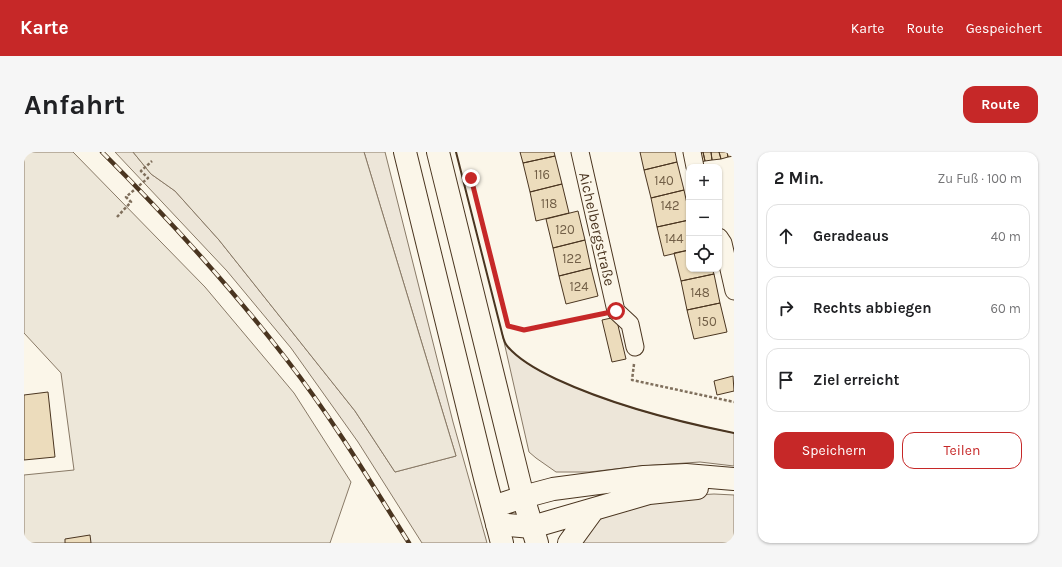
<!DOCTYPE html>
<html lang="de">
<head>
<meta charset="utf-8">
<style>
  :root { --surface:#fff; --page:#f6f6f6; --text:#202124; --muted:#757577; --line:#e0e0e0; --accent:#c62828 }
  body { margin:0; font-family:Karla,sans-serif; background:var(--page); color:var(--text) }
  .controls { position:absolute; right:12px; top:12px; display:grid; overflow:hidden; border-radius:8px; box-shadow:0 1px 3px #0004 }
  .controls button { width:36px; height:36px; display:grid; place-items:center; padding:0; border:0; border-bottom:1px solid var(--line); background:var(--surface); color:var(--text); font:20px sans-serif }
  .stop { position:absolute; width:12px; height:12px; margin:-9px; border:3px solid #c62828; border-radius:50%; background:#fff }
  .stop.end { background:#c62828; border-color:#fff; box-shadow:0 1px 4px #0008 }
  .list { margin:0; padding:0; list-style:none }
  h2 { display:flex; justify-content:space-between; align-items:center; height:52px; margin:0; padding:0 16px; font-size:17px }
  h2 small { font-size:13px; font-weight:400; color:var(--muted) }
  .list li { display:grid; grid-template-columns:26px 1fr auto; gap:12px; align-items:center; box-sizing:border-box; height:64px; margin:0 8px 8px; padding:0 8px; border:1px solid var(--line); border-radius:12px }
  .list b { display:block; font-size:15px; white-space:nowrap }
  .list em { font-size:13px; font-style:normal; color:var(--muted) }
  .actions { display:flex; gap:8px; padding:12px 16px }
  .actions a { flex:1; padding:9px 0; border:1px solid var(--accent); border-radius:12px; text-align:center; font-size:14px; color:var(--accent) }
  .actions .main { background:var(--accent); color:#fff }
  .icon { flex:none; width:22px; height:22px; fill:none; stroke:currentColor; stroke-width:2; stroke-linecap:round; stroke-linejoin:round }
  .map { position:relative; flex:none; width:710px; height:391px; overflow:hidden; border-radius:12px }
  header { display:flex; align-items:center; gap:24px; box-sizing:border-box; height:56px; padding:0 20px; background:var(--accent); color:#fff }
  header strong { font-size:19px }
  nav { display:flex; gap:22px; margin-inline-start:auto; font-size:14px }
  .intro { display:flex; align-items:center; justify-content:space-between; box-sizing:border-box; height:96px; padding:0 24px }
  h1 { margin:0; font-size:28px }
  .button { padding:10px 18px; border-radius:12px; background:var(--accent); color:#fff; font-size:14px; font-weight:700 }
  main { display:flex; gap:24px; padding:0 24px }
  aside { flex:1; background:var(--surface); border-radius:12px; box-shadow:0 1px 3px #0004 }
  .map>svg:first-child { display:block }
</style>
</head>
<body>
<header>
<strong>Karte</strong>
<nav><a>Karte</a><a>Route</a><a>Gespeichert</a></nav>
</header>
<div class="intro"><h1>Anfahrt</h1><a class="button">Route</a></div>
<main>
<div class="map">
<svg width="710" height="391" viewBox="0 0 710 391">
  <rect width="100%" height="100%" fill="#fbf6e9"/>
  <!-- green -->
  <path fill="#ede6d9" stroke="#887966" d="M91,0h18l18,22 24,17 44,49 136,171 40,61 61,-16 -92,-304h21l68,270 34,121h-65l-64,-101 -67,-94 -64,-77z
    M478,181c1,4 2,10 6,14 12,14 31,24 48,32 56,26 118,42 178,54v33l-34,-4 -59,4 -52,6h-33l-20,-14 -7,-6z
    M690,342l20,1v48h-153l18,-23 28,-15 37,-8z"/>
  <!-- parking -->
  <path fill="#ede7d9" stroke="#887966" d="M0,0h49l132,135 89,106 57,89 -21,61h-306v-68l50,-5 -13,-97 -37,-40z
    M109,0h231l92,304 -61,16 -40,-61 -136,-171 -44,-49 -24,-17z"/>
  <!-- building -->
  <path fill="#ecdcbc" stroke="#4a3520" d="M496,0h34l1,4 -32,7z
    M616,0h35l2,10 -33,8z
    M671,0h8l2,9 -8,2z
    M679,0h8l1,8 -7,1z
    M687,0h8l2,7 -9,1z
    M695,0h8l1,5 -7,2z
    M703,0h7v4l-6,1z
    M531,4l7,28 -32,8 -7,-29z
    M653,10l7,28 -33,8 -7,-28z
    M538,32l7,29 -33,8 -6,-29z
    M660,38l5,23v7l-32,7 -6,-29z
    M554,59l7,29 -32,8 -7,-29z
    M665,68v30l-25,6 -7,-29z
    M561,88l6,28 -32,8 -6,-28z
    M665,98v19h23l2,5 -33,7 -7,-28z
    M567,116l7,28 -32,8 -7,-28z
    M690,122l6,29 -33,7 -6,-29z
    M696,151l7,29 -33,7 -7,-29z
    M592,165l10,42 -14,3 -10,-42z
    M709,224l1,15 -17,4 -3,-14z
    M24,240l7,65 -31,3v-65z
    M66,383l1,8h-26v-4z"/>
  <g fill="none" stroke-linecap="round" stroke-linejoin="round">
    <!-- street casing -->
    <g stroke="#4a3520" stroke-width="19">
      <path id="street" d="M556,0l36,159 14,13 5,23
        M668,0l3,15
        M695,85l4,6 11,48"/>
    </g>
    <!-- primary casing -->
    <g stroke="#4a3520" stroke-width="24">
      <path id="primary" d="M381,0l80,326 17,65
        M414,0l85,345 14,46"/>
    </g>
    <!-- highway casing -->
    <g stroke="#4a3520" stroke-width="24">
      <path id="highway" d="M469,355l30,-10 30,-8 91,-12 42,-2 48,4
        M473,372l35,3 117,-34 48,-5
        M545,391l24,-33"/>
    </g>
    <!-- path -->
    <path stroke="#7f6f5c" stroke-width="2.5" stroke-dasharray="3 2" stroke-linecap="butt" d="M447,26l37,147 16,5 76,-15
      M93,65l14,-15 -5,-5 22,-19 -7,-7 11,-10
      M610,212l-2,16 102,22"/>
    <!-- street -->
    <use href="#street" stroke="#fbf6e9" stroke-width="17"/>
    <!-- primary -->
    <use href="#primary" stroke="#fbf6e9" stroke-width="22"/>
    <!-- highway -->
    <use href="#highway" stroke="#fbf6e9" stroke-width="22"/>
    <!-- rail casing -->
    <g stroke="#4a3520" stroke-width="4.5">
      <path id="rail" d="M78,0c66,66 128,134 185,208 45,58 83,121 122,183"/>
    </g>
    <!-- rail -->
    <use href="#rail" stroke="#fbf6e9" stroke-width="3" stroke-dasharray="9" stroke-linecap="butt"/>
    <!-- wall -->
    <path stroke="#4a3520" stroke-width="2" d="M432,0l46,181c1,4 2,10 6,14 12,14 31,24 48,32 56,26 118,42 178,54"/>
  </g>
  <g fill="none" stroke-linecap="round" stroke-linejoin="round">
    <!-- route -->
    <path stroke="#c62828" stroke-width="5" d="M447,26l37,148 16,4 92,-19"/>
  </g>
  <g text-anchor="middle" stroke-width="3" stroke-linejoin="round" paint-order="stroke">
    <!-- number labels -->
    <g font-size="13" fill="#725f47">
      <text x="518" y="27">116</text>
      <text x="640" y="33">140</text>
      <text x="525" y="56">118</text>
      <text x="646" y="58">142</text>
      <text x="541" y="82">120</text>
      <text x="650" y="91">144</text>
      <text x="548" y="111">122</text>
      <text x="555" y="139">124</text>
      <text x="676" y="145">148</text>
      <text x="683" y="174">150</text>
    </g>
    <!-- street labels -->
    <g font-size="15" fill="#4a3520" stroke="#fbf6e9">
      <text transform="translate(573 77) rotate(77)" y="5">Aichelbergstraße</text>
    </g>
  </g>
</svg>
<div class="controls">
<button>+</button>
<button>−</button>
<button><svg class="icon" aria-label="locate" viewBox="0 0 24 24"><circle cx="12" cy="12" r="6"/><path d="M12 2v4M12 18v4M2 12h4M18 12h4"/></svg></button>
</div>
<div class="stop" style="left:592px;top:159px"></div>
<div class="stop end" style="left:447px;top:26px"></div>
</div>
<aside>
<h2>2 Min.<small>Zu Fuß · 100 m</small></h2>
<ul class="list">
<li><svg class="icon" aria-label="ahead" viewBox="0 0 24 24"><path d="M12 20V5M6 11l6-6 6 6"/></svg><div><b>Geradeaus</b></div><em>40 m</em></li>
<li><svg class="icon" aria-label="right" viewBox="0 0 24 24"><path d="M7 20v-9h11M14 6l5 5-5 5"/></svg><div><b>Rechts abbiegen</b></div><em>60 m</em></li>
<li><svg class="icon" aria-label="arrive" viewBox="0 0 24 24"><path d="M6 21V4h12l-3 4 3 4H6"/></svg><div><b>Ziel erreicht</b></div></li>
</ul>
<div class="actions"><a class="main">Speichern</a><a>Teilen</a></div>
</aside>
</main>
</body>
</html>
